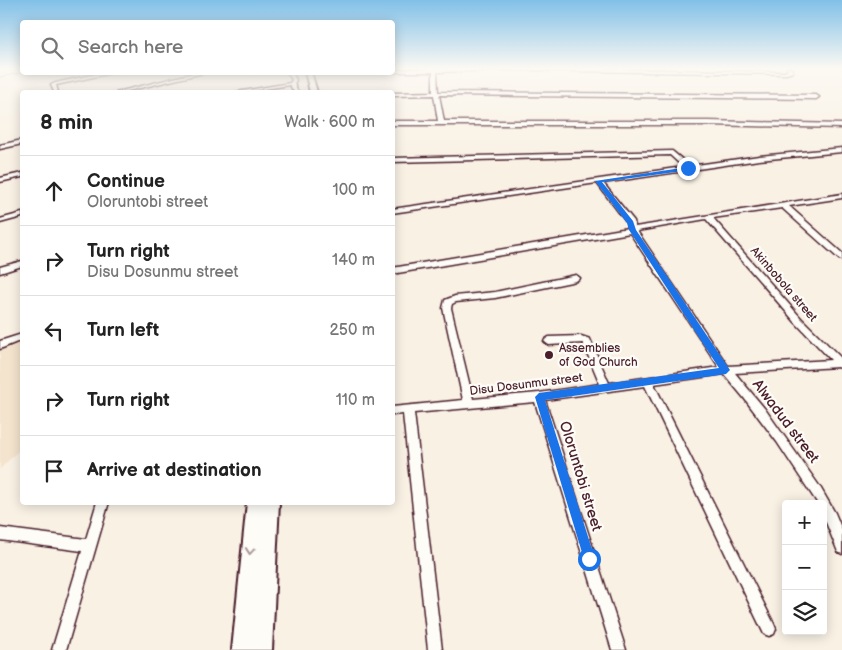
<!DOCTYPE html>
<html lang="en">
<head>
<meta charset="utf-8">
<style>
  :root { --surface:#fff; --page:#f6f6f6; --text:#222; --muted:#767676; --line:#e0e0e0 }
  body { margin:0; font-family:"Balsamiq Sans",sans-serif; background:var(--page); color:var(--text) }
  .controls { position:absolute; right:15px; bottom:15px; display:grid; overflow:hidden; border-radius:5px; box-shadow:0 2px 12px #0003 }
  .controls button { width:45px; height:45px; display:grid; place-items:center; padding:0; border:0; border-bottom:1px solid var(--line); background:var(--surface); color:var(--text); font:25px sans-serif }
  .stop { position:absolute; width:15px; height:15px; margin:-11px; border:4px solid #1a73e8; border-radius:50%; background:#fff }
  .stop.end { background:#1a73e8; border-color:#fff; box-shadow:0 1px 5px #0008 }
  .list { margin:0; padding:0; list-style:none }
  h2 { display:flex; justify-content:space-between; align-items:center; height:65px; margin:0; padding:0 20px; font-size:21px }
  h2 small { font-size:16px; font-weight:400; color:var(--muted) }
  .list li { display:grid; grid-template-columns:32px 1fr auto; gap:15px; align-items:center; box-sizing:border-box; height:70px; padding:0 20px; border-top:1px solid var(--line) }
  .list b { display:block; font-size:19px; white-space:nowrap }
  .list p { margin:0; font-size:16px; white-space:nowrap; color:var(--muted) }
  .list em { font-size:16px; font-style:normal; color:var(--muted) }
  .icon { flex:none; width:28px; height:28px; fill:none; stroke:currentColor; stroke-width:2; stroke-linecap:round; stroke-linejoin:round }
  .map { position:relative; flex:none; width:842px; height:650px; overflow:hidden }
  .search { position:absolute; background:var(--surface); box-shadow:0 2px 12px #0003; left:20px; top:20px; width:375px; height:55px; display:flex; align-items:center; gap:12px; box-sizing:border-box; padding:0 18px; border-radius:5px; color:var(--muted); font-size:19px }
  .panel { position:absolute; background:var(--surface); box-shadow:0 2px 12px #0003; left:20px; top:90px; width:375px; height:415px; border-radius:5px }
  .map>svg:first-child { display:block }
</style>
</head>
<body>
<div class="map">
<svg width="842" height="650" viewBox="0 0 842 650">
  <rect width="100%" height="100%" fill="#f9f1e4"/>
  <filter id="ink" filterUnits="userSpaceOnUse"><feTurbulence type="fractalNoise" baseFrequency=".02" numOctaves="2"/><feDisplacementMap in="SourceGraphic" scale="10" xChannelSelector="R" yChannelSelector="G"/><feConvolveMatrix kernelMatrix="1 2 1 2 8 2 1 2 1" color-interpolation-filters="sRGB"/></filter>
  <g filter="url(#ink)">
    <!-- built -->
    <path fill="#f4e4ce" d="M22,342v105l-22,22v-118z"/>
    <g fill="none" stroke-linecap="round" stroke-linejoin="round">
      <!-- stream -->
      <path stroke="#6f8a9d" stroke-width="1" d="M0,77l26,-5"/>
      <!-- street casing -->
      <g stroke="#4a1f2b" stroke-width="3">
        <path id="street" d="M433,68h118l234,4 3,-2 -1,-2h4l2,4 -7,2 -279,-4 -70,2 1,20 378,3 3,2 -3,2 -377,-4 5,26h264l134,3v4l-134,-3h-316v-4h46l-4,-26 -42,1v-3l41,-1v-20h-41v-2z
          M106,72h11l-61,13 2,7h-4l-3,-7 4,-2z
          M198,72h10l-85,20h-6z
          M287,72h5l4,8 -2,4 4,8h-4l-4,-7 -46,7h-8l54,-9 2,-3z
          M22,140v4l-22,5v-4z
          M842,148v4l-83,8 -156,23 31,38 1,6 207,-33v4l-53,8 53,47v7l-3,-1 -57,-51 -69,10 88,100 41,41v10l-4,-2 -103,6 30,36 55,78 15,26 7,17v24l-4,-2 -15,-37v-11h-5l-41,-62 -33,-44 -20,-24 -70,10 120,240 2,5 -2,5 -5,2 -5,-2 -119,-248 -100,14 81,250h-14l-77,-248 -121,11 28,237h-14l-25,-236 -11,1v-8l71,-7 -20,-92 2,-8 10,-4 40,-4 81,-17 4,3 -4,3 -81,17 -39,4 -4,2 -1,4 22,91 66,-6 61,-9 -17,-41 -34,2 -3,-2 -2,-2 2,-2 3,-2 32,-1 9,3 19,44 110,-16 -89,-134 -238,41v-6l236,-40 -1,-5 -30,-40 -205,30v-4l291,-42 -13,-12 -278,7v-4l280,-7 18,15 69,-10zM706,219l89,103 36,38 -103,6 -91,-135z
          M22,173v4l-22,5v-4z
          M22,213v4l-22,6v-4z
          M22,261v5l-22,7v-6z
          M22,334v6l-22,9v-8z
          M97,502h12l-43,148h-14l30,-99 -82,-11v-12l86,11z"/>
      </g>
      <!-- secondary casing -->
      <g stroke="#4a1f2b" stroke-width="4">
        <path id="secondary" d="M305,72h6l6,20h-7z
          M247,502h32l-7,148h-40z"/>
      </g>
      <!-- street -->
      <use href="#street" fill="#fdfcf7" fill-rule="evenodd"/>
      <!-- secondary -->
      <use href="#secondary" fill="#fdfcf7" fill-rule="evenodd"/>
    </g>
    <!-- one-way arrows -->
    <defs><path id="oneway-chevron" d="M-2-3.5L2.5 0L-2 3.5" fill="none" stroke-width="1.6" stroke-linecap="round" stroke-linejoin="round" transform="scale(1.25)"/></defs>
    <use stroke="#ac999b" href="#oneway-chevron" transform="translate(250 551) rotate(95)"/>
  </g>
  <!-- sky -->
  <linearGradient id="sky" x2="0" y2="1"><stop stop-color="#81c0e8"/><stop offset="0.43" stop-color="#fcf9f3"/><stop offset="1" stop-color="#fcf9f3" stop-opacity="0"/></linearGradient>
  <rect width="842" height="159" fill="url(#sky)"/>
  <!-- route -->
  <path fill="#1a73e8" d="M688,167l2,3 -88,12 31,39 3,9 94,140 -4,4 -181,26 50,159 -2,4 -4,2 -4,-2 -1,-4 -49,-162 4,-4 180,-25 -90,-138 -2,-7 -32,-42z"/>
  <!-- markers -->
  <circle fill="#4a1f2b" stroke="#fdfcf7" stroke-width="2" cx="549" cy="355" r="5"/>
  <g text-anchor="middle" stroke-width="4.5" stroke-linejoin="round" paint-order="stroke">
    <!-- street labels -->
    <g font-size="12" fill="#4a1f2b" stroke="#fdfcf7">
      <text transform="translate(784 284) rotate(49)" y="4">Akinbobola street</text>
      <text transform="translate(526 384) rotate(-7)" y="4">Disu Dosunmu street</text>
    </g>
    <!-- poi labels -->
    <g font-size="12" fill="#4a1f2b" stroke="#fdfcf7" text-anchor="start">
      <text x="559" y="352">Assemblies<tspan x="559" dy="14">of God Church</tspan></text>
    </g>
    <!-- near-street labels -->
    <g font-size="15" fill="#4a1f2b" stroke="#fdfcf7">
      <text transform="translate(786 421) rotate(53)" y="5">Alwadud street</text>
      <text transform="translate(581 476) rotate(73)" y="5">Oloruntobi street</text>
    </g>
  </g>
</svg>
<div class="controls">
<button>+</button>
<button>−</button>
<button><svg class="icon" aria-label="layers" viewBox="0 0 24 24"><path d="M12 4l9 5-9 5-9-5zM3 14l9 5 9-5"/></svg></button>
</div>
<div class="stop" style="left:589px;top:559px"></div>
<div class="stop end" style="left:688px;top:168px"></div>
<div class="search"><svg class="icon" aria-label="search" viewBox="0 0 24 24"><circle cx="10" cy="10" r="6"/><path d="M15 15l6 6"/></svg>Search here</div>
<section class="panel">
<h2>8 min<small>Walk · 600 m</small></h2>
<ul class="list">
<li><svg class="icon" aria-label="ahead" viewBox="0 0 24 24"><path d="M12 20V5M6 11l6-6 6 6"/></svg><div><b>Continue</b><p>Oloruntobi street</p></div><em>100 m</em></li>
<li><svg class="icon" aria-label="right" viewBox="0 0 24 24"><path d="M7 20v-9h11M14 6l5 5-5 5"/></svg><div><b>Turn right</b><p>Disu Dosunmu street</p></div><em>140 m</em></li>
<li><svg class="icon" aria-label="left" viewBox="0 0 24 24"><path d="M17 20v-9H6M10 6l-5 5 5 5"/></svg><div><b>Turn left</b></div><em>250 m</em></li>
<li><svg class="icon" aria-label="right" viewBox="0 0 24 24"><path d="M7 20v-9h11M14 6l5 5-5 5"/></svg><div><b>Turn right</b></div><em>110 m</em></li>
<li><svg class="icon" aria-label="arrive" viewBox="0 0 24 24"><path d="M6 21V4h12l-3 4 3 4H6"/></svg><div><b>Arrive at destination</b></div></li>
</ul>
</section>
</div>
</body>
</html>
